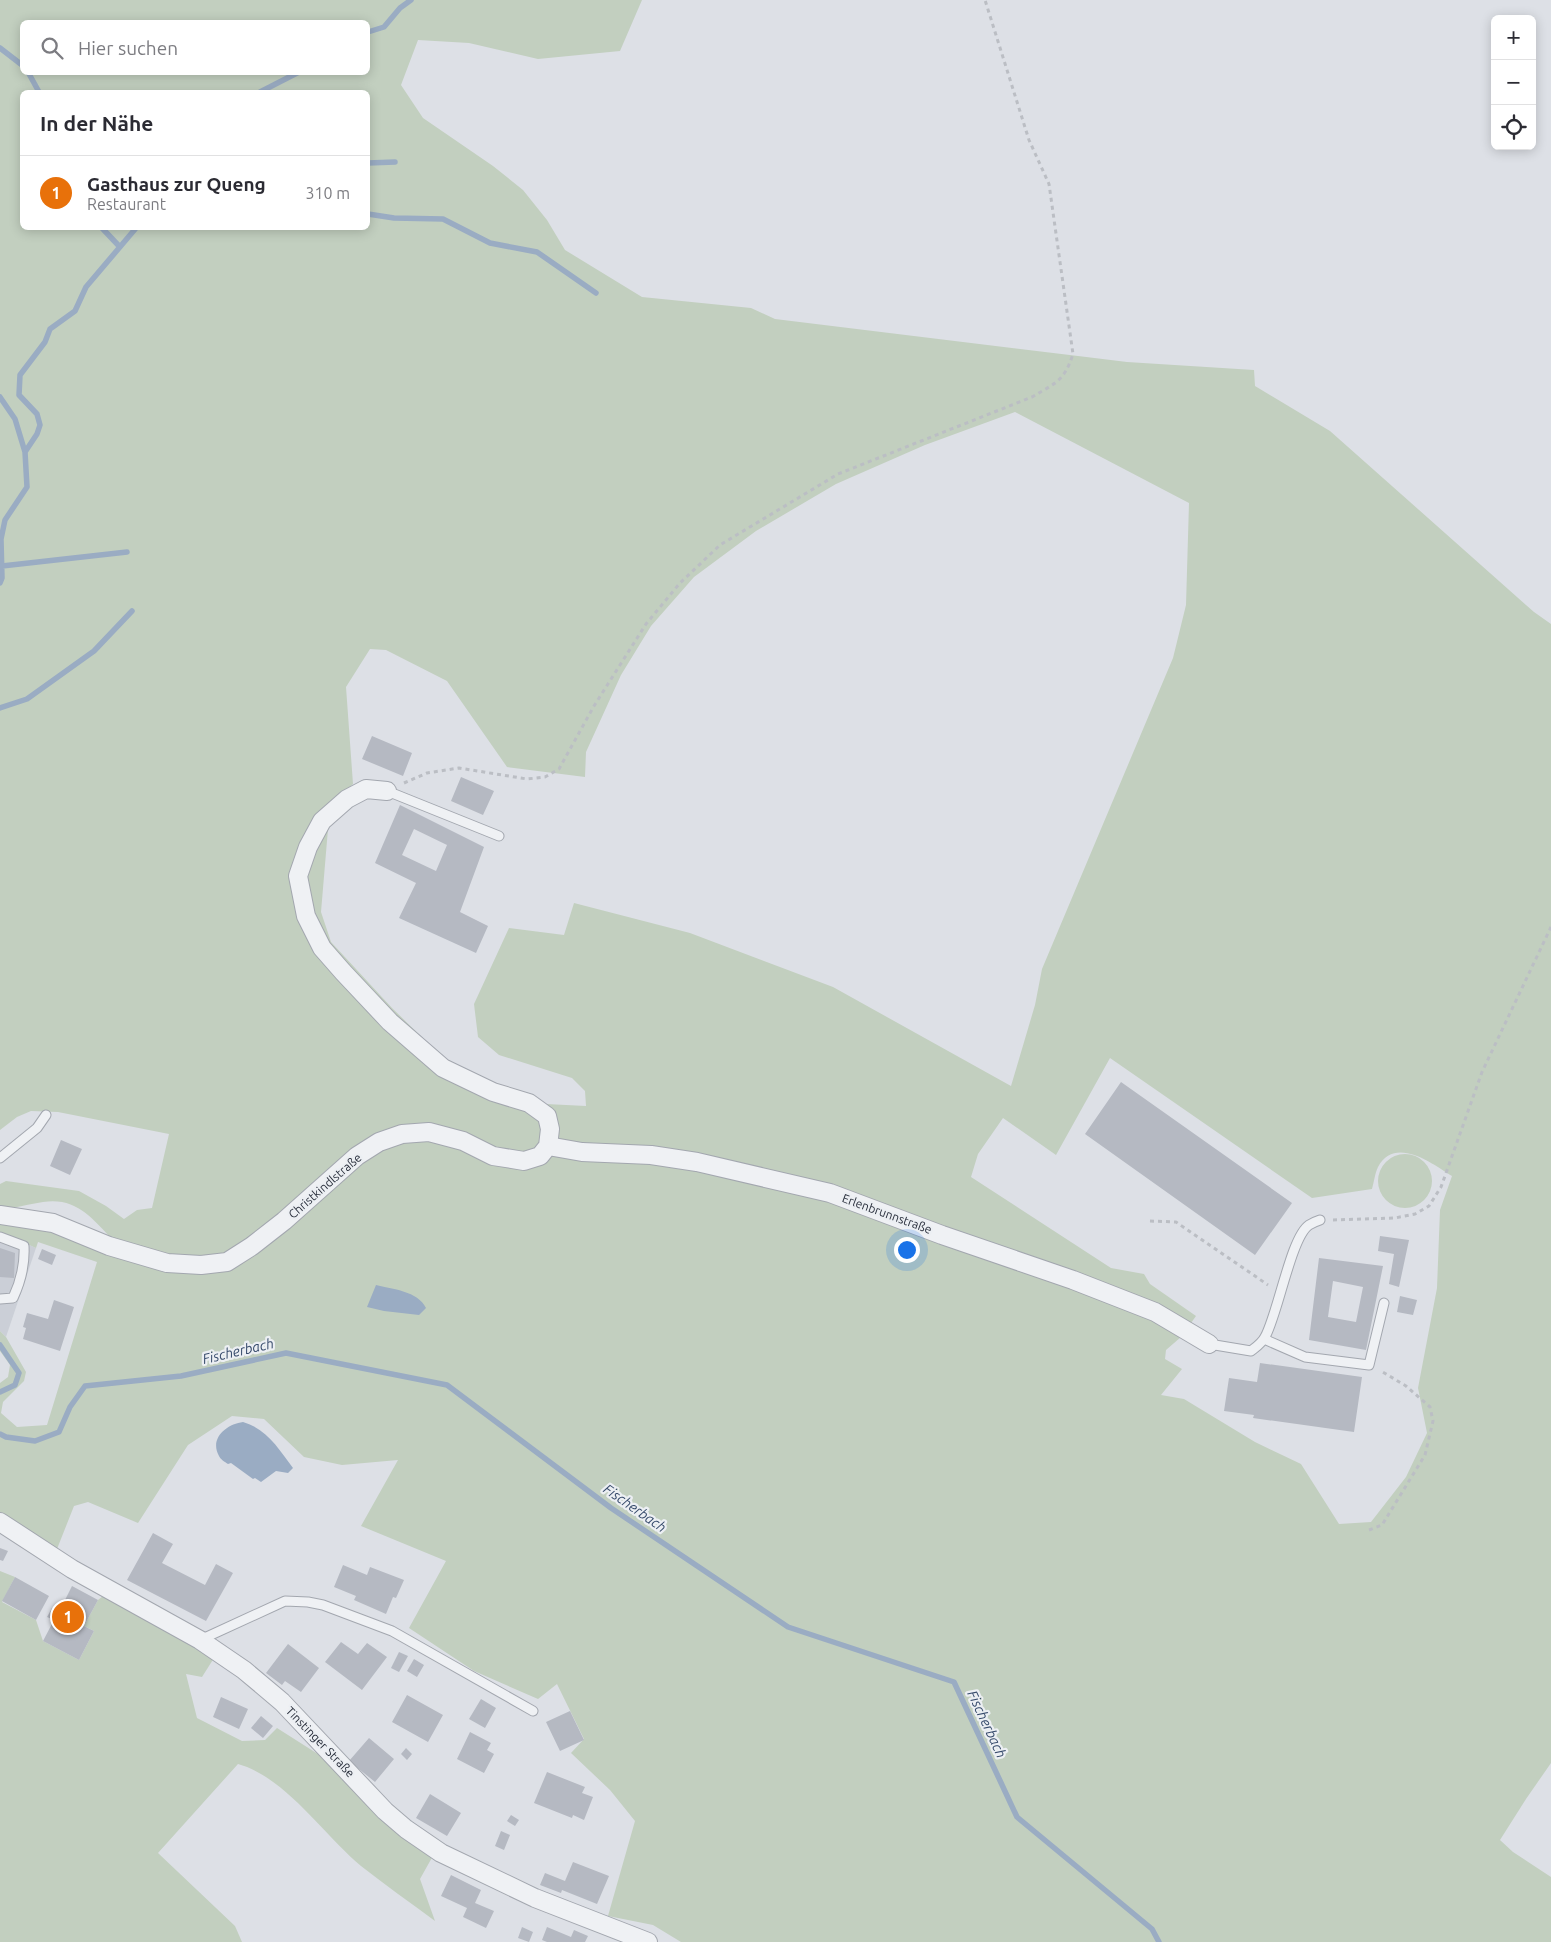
<!DOCTYPE html>
<html lang="de">
<head>
<meta charset="utf-8">
<style>
  :root { --surface:#fff; --page:#f7f7f7; --text:#2b2b33; --muted:#7c7c81; --line:#e1e1e2; --accent:#c24b55 }
  body { margin:0; font-family:Ubuntu,sans-serif; background:var(--page); color:var(--text) }
  .controls { position:absolute; right:15px; top:15px; display:grid; overflow:hidden; border-radius:8px; box-shadow:0 2px 12px #0003 }
  .controls button { width:45px; height:45px; display:grid; place-items:center; padding:0; border:0; border-bottom:1px solid var(--line); background:var(--surface); color:var(--text); font:25px sans-serif }
  .you { position:absolute; left:906px; top:1249px; width:18px; height:18px; margin:-12px; border:4px solid #fff; border-radius:50%; background:#1a73e8; box-shadow:0 0 0 8px #1a73e833 }
  .badge { display:grid; place-items:center; width:32px; height:32px; border-radius:50%; background:var(--accent); color:#fff; font-size:16px; font-weight:700 }
  .pin { position:absolute; translate:-50% -50%; border:2px solid #fff; box-shadow:0 1px 5px #0006 }
  .list { margin:0; padding:0; list-style:none }
  h2 { display:flex; justify-content:space-between; align-items:center; height:65px; margin:0; padding:0 20px; font-size:21px }
  h2 small { font-size:16px; font-weight:400; color:var(--muted) }
  .list li { display:grid; grid-template-columns:32px 1fr auto; gap:15px; align-items:center; box-sizing:border-box; height:75px; padding:0 20px; border-top:1px solid var(--line) }
  .list b { display:block; font-size:19px; white-space:nowrap }
  .list p { margin:0; font-size:16px; white-space:nowrap; color:var(--muted) }
  .list em { font-size:16px; font-style:normal; color:var(--muted) }
  .icon { flex:none; width:28px; height:28px; fill:none; stroke:currentColor; stroke-width:2; stroke-linecap:round; stroke-linejoin:round }
  .map { position:relative; flex:none; width:1551px; height:1942px; overflow:hidden }
  .search { position:absolute; background:var(--surface); box-shadow:0 2px 12px #0003; left:20px; top:20px; width:350px; height:55px; display:flex; align-items:center; gap:12px; box-sizing:border-box; padding:0 18px; border-radius:8px; color:var(--muted); font-size:19px }
  .panel { position:absolute; background:var(--surface); box-shadow:0 2px 12px #0003; left:20px; top:90px; width:350px; height:140px; border-radius:8px }
  .map>svg:first-child { display:block }
</style>
</head>
<body>
<div class="map">
<svg width="1551" height="1942" viewBox="0 0 1551 1942">
  <rect width="100%" height="100%" fill="#dde0e6"/>
  <!-- built -->
  <path fill="#cbcfd7" d="M0,1232l36,16 -30,89 -6,-6z"/>
  <!-- green -->
  <path fill="#c2cfbf" fill-rule="evenodd" d="M0,0h642l-22,51 -82,8 -69,-16 -51,-3 -17,45 22,33 70,48 30,24 24,30 18,30 77,47 109,11 24,11 303,37 49,6 127,8 1,16 75,45 204,181 17,12v1139l-25,36 -26,41 13,12 38,25v65h-870l-28,-17 -45,-9 27,-95 -25,-31 -39,-37 13,-14 -27,-55 -19,15 -64,-28 -65,-43 37,-67 -85,-35 37,-66 -56,5 -38,-8 -40,-38 -32,-3 -44,29 -50,78 -50,-21 -14,4 -17,43 -57,-33v-133l8,-6 2,-12 -10,-14v-20l6,6 20,35 -2,9 -21,21 -2,11 16,14 30,-2 50,-163 -59,-20 -2,6 -36,-16v-9l112,16c-20,-21 -36,-42 -69,-37 -15,2 -29,7 -43,7v-25l6,-3 73,10 27,15 18,13 13,-9 15,-2 17,-74 -111,-22 -27,-1 -14,6 -17,13zM22,22h346v50h-346zM22,92h346v136h-346zM1015,412l174,91 -3,102 -13,53 -131,311 -7,36 -24,81 -178,-99 -143,-54 -116,-30 -10,32 -55,-7 -35,76 4,33 21,18 73,23 13,13 1,15 -40,-2 -18,-11 -40,-12 -47,-25 -49,-48 -61,-66 -10,-30 7,-83 -4,-18 29,-27 -7,-97 24,-38 16,1 61,31 60,86 78,10 1,-25 35,-77 30,-49 43,-49 62,-46 80,-47 89,-39zM1110,1058l202,140 60,-9c2,-7 3,-16 6,-22 17,-32 55,-3 74,9l-12,34 -3,78 -19,100 9,45 -21,44 -35,45 -32,2 -38,-60 -46,-22 -71,-43 -23,-4 21,-26 -17,-10 1,-9 15,-13 15,-21 -46,-32 -6,-10 -33,-6 -140,-91 7,-23 25,-36 53,37z
    M1378 1181a27 27 0 1 1 54 0a27 27 0 1 1-54 0Z
    M0,1571l15,6 -13,25 34,18 7,21 36,19 15,-29 -10,-5 14,-26 5,-4 111,62 -12,19 -16,-3 11,44 45,23 23,-1 12,-12 44,28 66,68 47,30 -14,25 15,42c-24,-18 -50,-36 -74,-55 -37,-31 -76,-89 -123,-102l-80,89 77,73 7,16h-242z"/>
  <!-- water -->
  <path fill="#9aacc3" d="M376,1285c16,4 42,6 50,23l-7,7 -35,-4 -17,-4z
    M243,1422c24,7 35,26 50,46l-5,5 -12,-2 -15,11 -6,-4 -2,1 -22,-16 -3,1c-3,-2 -8,-5 -9,-8 -10,-18 8,-32 24,-34z"/>
  <g fill="none" stroke-linecap="round" stroke-linejoin="round">
    <!-- stream -->
    <path stroke="#9aacc3" stroke-width="5.5" d="M368,32l16,-5 16,-19 11,-8
      M0,48l22,17
      M28,72l11,20
      M260,92l39,-20
      M368,163l27,-1
      M368,214l26,4 49,1 47,24 47,9 59,41
      M102,228l17,18
      M0,397l15,22 10,33
      M2,566l125,-14
      M0,583l2,-5 -1,-39 4,-19 22,-33 -2,-35 12,-18 3,-9 -3,-11 -18,-19 1,-20 25,-33 5,-13 25,-18 11,-24 50,-59
      M0,708l27,-9 67,-48 38,-40
      M0,1345l19,28 -4,12 -15,7
      M0,1434l6,3 29,4 24,-9 11,-25 15,-21 96,-10 105,-23 161,32 164,123 177,119 166,55 63,135 135,112 7,13"/>
  </g>
  <!-- building -->
  <path fill="#b5b9c2" fill-rule="evenodd" d="M372,736l40,17 -9,23 -41,-17z
    M461,777l33,14 -11,24 -32,-14z
    M400,805l84,42 -24,65 28,14 -12,27 -77,-35 17,-35 -41,-20zM414,829l33,16 -11,26 -34,-16z
    M1121,1082l171,121 -37,52 -170,-121z
    M61,1140l21,9 -12,26 -20,-9z
    M1380,1236l29,4 -10,47 -10,-3 5,-30 -16,-3z
    M0,1248l15,5 -1,25 -14,-1z
    M42,1249l14,6 -4,10 -14,-6z
    M1319,1258l64,8 -17,84 -57,-10zM1333,1281l30,6 -7,35 -28,-5z
    M1400,1296l17,4 -4,15 -16,-3z
    M54,1300l20,7 -14,44 -37,-12 3,-11 -3,-1 4,-14 21,6z
    M1260,1363l102,14 -8,55 -101,-14 1,-3 -30,-4 5,-33 28,4z
    M153,1533l20,11 -11,19 43,22 11,-21 17,9 -27,48 -79,-41z
    M0,1548l8,3 -5,10 -3,-1z
    M343,1565l24,10 3,-8 34,13 -8,18 -3,-1 -7,17 -32,-14 2,-4 -22,-9z
    M15,1577l34,19 -13,24 -34,-19z
    M72,1586l26,14 -14,26 10,5 -15,29 -36,-19 11,-21 -7,-3 5,-9 7,4z
    M341,1642l17,12 9,-11 20,14 -25,33 -37,-28z
    M288,1644l31,24 -18,24 -16,-11 -3,4 -16,-12z
    M399,1652l9,4 -9,16 -8,-4z
    M414,1659l10,6 -7,12 -10,-6z
    M407,1695l36,20 -15,27 -36,-20z
    M221,1697l27,12 -9,20 -26,-12z
    M481,1699l15,9 -11,20 -16,-9z
    M570,1711l14,29 -24,11 -14,-29z
    M261,1716l12,10 -10,12 -12,-10z
    M470,1732l21,11 -4,7 7,4 -10,19 -27,-14z
    M369,1738l25,21 -19,23 -26,-21z
    M406,1748l6,6 -5,6 -6,-6z
    M547,1772l38,15 -3,6 11,4 -9,23 -11,-5 -1,3 -38,-15z
    M430,1794l31,19 -14,23 -31,-18z
    M511,1815l8,5 -4,6 -8,-5z
    M501,1831l9,4 -6,15 -9,-4z
    M573,1862l36,14 -12,28 -35,-14 -1,3 -21,-8 5,-12 20,8z
    M451,1875l30,15 -6,13 19,8 -8,17 -23,-11 4,-9 -26,-12z
    M522,1927l11,5 -4,10 -11,-4z
    M547,1927l24,10 3,-7 14,6 -3,6h-38l-5,-2z"/>
  <g fill="none" stroke-linecap="round" stroke-linejoin="round">
    <!-- service casing -->
    <g stroke="#a3a7af" stroke-width="11">
      <path id="service" d="M387,791l112,45
        M0,1158l37,-30 9,-13
        M0,1237l24,9c1,19 -3,35 -11,52l-13,1
        M1264,1339l41,18 64,8 15,-62
        M1209,1344l42,7c5,-4 11,-8 14,-14 13,-23 26,-100 44,-112 3,-2 8,-4 11,-5
        M200,1640l85,-39 23,1 15,3 69,26 141,80"/>
    </g>
    <!-- minor casing -->
    <g stroke="#a3a7af" stroke-width="20">
      <path id="minor" d="M548,1146l34,6 69,3 46,7 133,31 112,42 131,45 82,32 54,32
        M0,1215l53,8 56,23 58,17 34,2 26,-3 25,-16 32,-25 73,-65 22,-14 23,-8 27,-2 34,9 30,15 31,5 16,-5 8,-10 2,-17 -3,-13 -18,-13 -36,-11 -50,-24 -53,-46 -47,-50 -21,-24 -16,-32 -8,-40 10,-29 14,-26 25,-22 19,-10 21,2
        M0,1522l72,47 128,71 44,30 38,32 103,109 21,18 35,24 94,45 113,44"/>
    </g>
    <!-- path -->
    <path stroke="#bbbec4" stroke-width="3" stroke-dasharray="4 4" stroke-linecap="butt" d="M404,783l23,-10 32,-5 68,11 18,-2 14,-8 35,-63 52,-82 34,-41 40,-38 118,-71 194,-77c23,-14 32,-15 41,-43l-24,-170 -20,-44 -44,-140
      M1333,1220l62,-2 20,-4 14,-8 12,-19 41,-115 69,-145
      M1150,1221l26,1 92,63
      M1369,1530l13,-5 43,-70 8,-34 -3,-14 -24,-21 -25,-15"/>
    <!-- service -->
    <use href="#service" stroke="#eff1f4" stroke-width="9"/>
    <!-- minor -->
    <use href="#minor" stroke="#eff1f4" stroke-width="18"/>
  </g>
  <g text-anchor="middle" stroke-width="4.5" stroke-linejoin="round" paint-order="stroke">
    <!-- street labels -->
    <g font-size="12" fill="#282e3b" stroke="#eceff3">
      <text transform="translate(325 1186) rotate(-41)" y="4">Christkindlstraße</text>
      <text transform="translate(887 1214) rotate(20)" y="4">Erlenbrunnstraße</text>
      <text transform="translate(320 1742) rotate(46)" y="4">Tinstinger Straße</text>
    </g>
    <!-- water labels -->
    <g font-size="14" font-style="italic" fill="#364a6b" stroke="#eceff3">
      <text transform="translate(238 1351) rotate(-13)" y="5">Fischerbach</text>
      <text transform="translate(635 1508) rotate(35)" y="5">Fischerbach</text>
      <text transform="translate(987 1724) rotate(65)" y="5">Fischerbach</text>
    </g>
  </g>
</svg>
<div class="controls">
<button>+</button>
<button>−</button>
<button><svg class="icon" aria-label="locate" viewBox="0 0 24 24"><circle cx="12" cy="12" r="6"/><path d="M12 2v4M12 18v4M2 12h4M18 12h4"/></svg></button>
</div>
<div class="you"></div>
<div class="pin badge" style="left:68px;top:1617px;background:#e8710a">1</div>
<div class="search"><svg class="icon" aria-label="search" viewBox="0 0 24 24"><circle cx="10" cy="10" r="6"/><path d="M15 15l6 6"/></svg>Hier suchen</div>
<section class="panel">
<h2>In der Nähe<small></small></h2>
<ul class="list">
<li><span class="badge" style="background:#e8710a">1</span><div><b>Gasthaus zur Queng</b><p>Restaurant</p></div><em>310 m</em></li>
</ul>
</section>
</div>
</body>
</html>
